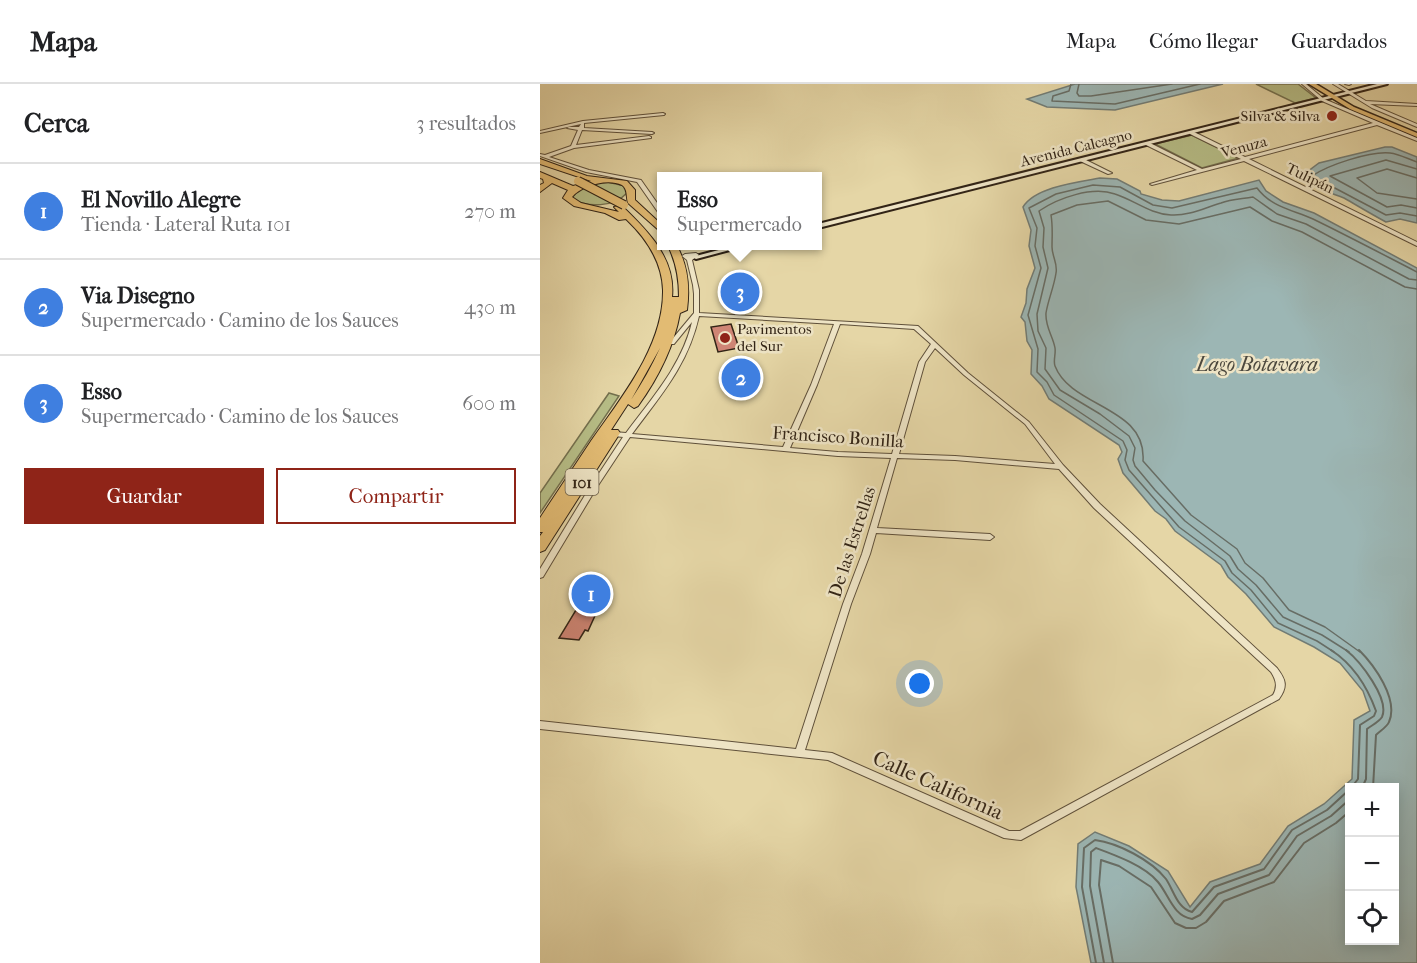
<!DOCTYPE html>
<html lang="es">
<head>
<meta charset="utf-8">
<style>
  :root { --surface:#fff; --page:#f6f6f6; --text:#202124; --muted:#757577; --line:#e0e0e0; --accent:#8f2418 }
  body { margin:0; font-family:"IM FELL French Canon",serif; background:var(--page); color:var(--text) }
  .controls { position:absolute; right:18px; bottom:18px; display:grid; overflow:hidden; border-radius:0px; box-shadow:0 3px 15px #0003 }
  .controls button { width:54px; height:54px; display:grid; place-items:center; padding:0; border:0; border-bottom:2px solid var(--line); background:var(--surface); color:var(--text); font:30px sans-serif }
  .you { position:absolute; left:380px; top:600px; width:21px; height:21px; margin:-15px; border:4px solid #fff; border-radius:50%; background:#1a73e8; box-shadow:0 0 0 9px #1a73e833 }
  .badge { display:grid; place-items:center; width:39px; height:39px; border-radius:50%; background:var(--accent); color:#fff; font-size:20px; font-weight:700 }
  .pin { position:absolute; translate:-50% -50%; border:3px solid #fff; box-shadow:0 2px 6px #0006 }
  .popup { position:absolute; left:117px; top:88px; width:165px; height:78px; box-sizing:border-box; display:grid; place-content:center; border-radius:0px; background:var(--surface); filter:drop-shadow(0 2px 4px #0005); font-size:20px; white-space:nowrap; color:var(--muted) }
  .popup b { font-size:22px; color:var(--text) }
  .popup::after { content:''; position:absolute; left:50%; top:100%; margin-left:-12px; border:12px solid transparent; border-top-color:var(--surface) }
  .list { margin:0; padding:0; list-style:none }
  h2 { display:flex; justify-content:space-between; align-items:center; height:78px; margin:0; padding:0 24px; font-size:26px }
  h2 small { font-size:20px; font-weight:400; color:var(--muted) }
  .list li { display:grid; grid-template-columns:39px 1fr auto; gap:18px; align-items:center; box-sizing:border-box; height:96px; padding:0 24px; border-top:2px solid var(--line) }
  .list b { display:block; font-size:22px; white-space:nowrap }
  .list p { margin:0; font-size:20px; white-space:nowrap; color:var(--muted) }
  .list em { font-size:20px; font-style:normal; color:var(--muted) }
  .actions { display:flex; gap:12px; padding:18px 24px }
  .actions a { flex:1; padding:14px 0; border:2px solid var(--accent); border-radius:0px; text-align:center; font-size:21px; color:var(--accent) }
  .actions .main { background:var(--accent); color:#fff }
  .icon { flex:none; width:33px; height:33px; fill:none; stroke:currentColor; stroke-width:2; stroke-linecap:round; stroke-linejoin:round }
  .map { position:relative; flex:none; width:877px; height:879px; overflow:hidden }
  header { display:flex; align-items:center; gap:36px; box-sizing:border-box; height:84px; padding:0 30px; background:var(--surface); border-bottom:2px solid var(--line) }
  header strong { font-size:28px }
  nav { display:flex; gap:33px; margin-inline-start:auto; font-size:21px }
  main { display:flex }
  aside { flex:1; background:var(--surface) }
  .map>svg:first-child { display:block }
</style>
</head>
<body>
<header>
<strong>Mapa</strong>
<nav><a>Mapa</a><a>Cómo llegar</a><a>Guardados</a></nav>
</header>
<main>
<aside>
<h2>Cerca<small>3 resultados</small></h2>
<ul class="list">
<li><span class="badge" style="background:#3f7fe0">1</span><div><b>El Novillo Alegre</b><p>Tienda · Lateral Ruta 101</p></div><em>270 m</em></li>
<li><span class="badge" style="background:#3f7fe0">2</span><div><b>Via Disegno</b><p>Supermercado · Camino de los Sauces</p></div><em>430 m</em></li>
<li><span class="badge" style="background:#3f7fe0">3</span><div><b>Esso</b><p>Supermercado · Camino de los Sauces</p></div><em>600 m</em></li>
</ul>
<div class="actions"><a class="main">Guardar</a><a>Compartir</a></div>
</aside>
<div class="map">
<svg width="877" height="879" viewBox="0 0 877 879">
  <rect width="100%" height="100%" fill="#e5d6a6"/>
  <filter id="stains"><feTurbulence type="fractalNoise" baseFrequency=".00333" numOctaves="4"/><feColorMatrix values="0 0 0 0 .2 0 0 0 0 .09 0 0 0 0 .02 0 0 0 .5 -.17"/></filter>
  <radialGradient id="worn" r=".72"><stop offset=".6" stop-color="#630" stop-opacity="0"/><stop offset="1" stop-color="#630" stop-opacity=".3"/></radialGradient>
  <!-- green -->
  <path fill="#b6bd86" stroke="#74704e" stroke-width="1.5" d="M716,0h42l18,14 -21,5z
    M652,51l47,23 -37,10 -47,-24z
    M67,98l18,4 2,7c-13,14 -39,15 -55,6l1,-7 18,-8z
    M69,309l10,3 -79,117v-20z"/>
  <!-- water -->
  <path fill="#9cb6b4" stroke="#727c75" stroke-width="1.5" fill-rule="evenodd" d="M535,0h148l-108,26 -68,-3 -20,-8z
    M845,63h7l25,10v66l-17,-4 -14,3c-15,-8 -28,-16 -42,-24 -14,-6 -33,-9 -41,-23l16,-12z
    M560,94l17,1 23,12 1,3 21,6 17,1 80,-21 7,11 17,11 31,11 103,55v695h-326l-15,-76 2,-43 17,-12 34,14 39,25 22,36 20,-25 50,-18 28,-38 36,-22 28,-25 2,-59 16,-9 -7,-20 -23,-28 -26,-16 -40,-20 -28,-33 -18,-17 -7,-12 -46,-34 -9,-12 -11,-8 -32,-38 -5,-14 4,-7 -3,-7 -70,-46 -7,-13 -11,-12 1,-24 -5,-9 -2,-19 -4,-5 5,-14 1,-14 8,-21 -6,-22 2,-16 -8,-23c12,-20 55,-25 77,-29zM810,704h44v152h-44z"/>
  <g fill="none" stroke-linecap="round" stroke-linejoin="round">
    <!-- shore-far1 -->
    <path stroke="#676d65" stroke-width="1.5" d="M531,0l-2,7 -16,5 -1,5 63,3 85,-20
      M539,0l-2,9 2,3h12l81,-12
      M877,78c-9,-3 -18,-8 -27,-9 -20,-2 -62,12 -78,23l74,39 14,-2 17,3
      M877,85l-31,-9 -56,16 57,31 14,-2 16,3
      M877,94l-30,-9 -30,9 20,15 40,6
      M794,568l-17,-11 -39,-18 -27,-33 -19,-17 -7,-12 -46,-34 -50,-57 -4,-10 2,-10 -4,-9 -69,-46 -7,-13 -10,-10 1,-23 -10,-34 13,-47 -6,-22 2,-18 -8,-20 27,-14 37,-9 27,2 33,18 19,3 85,-20c14,19 36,22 56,31 35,17 69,35 104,53
      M809,568l-27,-17 -39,-18 -27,-32 -18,-16 -8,-13 -45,-35 -30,-31 -20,-24 -2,-6 2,-12 -6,-12 -29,-22 -40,-24 -15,-21 1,-21 -8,-17 -1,-17 11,-46 -5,-21 1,-19 -5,-17c19,-13 53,-25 76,-17 19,6 35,20 56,21 18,1 33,-7 50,-12 10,-4 21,-4 32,-6l24,17 29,10 103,55 8,1
      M820,568l-35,-25 -36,-17 -26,-32 -18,-15 -8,-14 -46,-34 -48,-54c4,-55 -72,-53 -88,-95 -2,-5 1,-12 0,-18 -2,-12 -10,-21 -9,-35 2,-13 8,-26 10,-40 2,-9 -4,-17 -4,-26 0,-12 1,-20 -1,-32l26,-10 31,-4 38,19 33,4 71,-17 22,14 30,11 103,55 12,2"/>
    <!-- shore -->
    <path stroke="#676d65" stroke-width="2" d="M791,566c23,15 36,36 45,61l-2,5 -14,9 -2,54 -7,9
      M806,566c14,11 44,49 36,67 -3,5 -10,8 -15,12l-1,50 -4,9
      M819,566c15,15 40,49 30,72 -2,5 -9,9 -13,13l-3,53
      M556,879l-14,-76 2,-39 11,-8c23,3 56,20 71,39 8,12 11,29 26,33l22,-25 50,-18 28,-39 35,-20 23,-21
      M564,879l-14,-77 1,-34 5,-4c19,7 49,18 62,34 11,13 15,34 34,37l8,-4 18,-21 51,-19 28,-39 34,-20 19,-17
      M573,879l-14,-78 2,-25 18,6 32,21 24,36 11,5h10l10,-6 18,-21 50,-19 30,-39 32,-20 14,-12"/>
  </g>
  <!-- building -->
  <path fill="#cf8575" stroke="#322416" stroke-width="1.5" d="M191,240l8,24 -21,4 -7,-25z
    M39,521l20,2 -11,24 -3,-1 -6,10 -20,-2z"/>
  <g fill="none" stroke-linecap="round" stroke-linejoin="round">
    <!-- street casing -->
    <g stroke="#5f503a" stroke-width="2">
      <path id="street" d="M762,0h4l18,15 93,39v3l-40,-16 -128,34 168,83v4l-173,-85 -92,24 -2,-1 47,-14 -51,-25v-2h4l52,26 39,-10 -51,-25v-2h4l51,25 128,-34 -51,-22z
        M793,0h5l28,17 51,3v2l-47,-2 47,20v3l-45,-19z
        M805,0h6l-2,1z
        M123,29l2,1 -1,1 -80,8v5l68,4 2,1 -2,1 -70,-4 -6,15 73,-9 2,1v1l-77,10 -25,9 40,13 52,10 21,30v5h-2l-23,-33 -51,-10 -46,-16v-2l5,1 26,-9 7,-16 -11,-2 2,-1h10l2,-3 -41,9v-2l43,-10z
        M540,75h4l28,14 -4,1 -28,-13z
        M156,169l3,2 -7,5 7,30v23l219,13 50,47 61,49 34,43 37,39 177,164c9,12 11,18 2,31l-258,141 -17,-2 -176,-78 -288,-31v-8l256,28 47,-145 19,-50 29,-96 -53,-2 -208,-19 -33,50 -54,90 -3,1v-9l50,-82 33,-50 -9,-1 -3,-2 3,-2 12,1c26,-35 56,-68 66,-111l-18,22h-4l-1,-1 25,-30v-19l-1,-9 -6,-25 -5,-4 3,-2zM159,232l135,8 -23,61 -28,62 -151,-13c29,-39 56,-69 67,-118zM300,240l74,5 17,15 -12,18 -27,92 -54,-2 -48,-4 27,-63zM395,264l29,27 61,49 30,40 -100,-8 -56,-2 26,-92zM357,374l58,2 104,9 35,39 177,164c5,8 7,14 2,23l-253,136h-11l-177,-78 -27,-3 46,-146 19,-50 6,-21 114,7 4,-3 -4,-3 -113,-6z"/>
    </g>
    <!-- secondary casing -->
    <g stroke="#322416" stroke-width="4">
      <path id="secondary" d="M837,0h10l-569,144v-4z
        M194,162h11l-49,13 -4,-2z"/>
    </g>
    <!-- primary casing -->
    <g stroke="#322416" stroke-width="3">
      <path id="primary" d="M769,0h7l38,23 63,26v4l-67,-28z"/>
    </g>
    <!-- highway casing -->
    <g stroke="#322416" stroke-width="2">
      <path id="highway" d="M0,75l47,17 40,5 8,9v10l27,25v8l-34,-30c-2,-6 0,-14 -6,-18 -15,-7 -41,1 -50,12l9,6 38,9 -5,-5 7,-2c26,25 55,53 51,92h7c0,-19 -3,-35 -11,-51h9c11,20 13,41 10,64l-7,3c-6,34 -22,65 -42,93l-4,2 -6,-4 -17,26h7l2,3 -75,117 -5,2v-16l3,-4h-3v-14c17,-26 34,-51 51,-77 30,-43 73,-95 72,-151 -1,-29 -17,-52 -37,-71l-7,1 -14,-7 -31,-7 -11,-8 5,-8 -16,-7 -12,9v-7l4,-2 -1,-4 -3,-1v-6l33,14 18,-5 -51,-17zM120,264c-8,18 -18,35 -29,52z"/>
    </g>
    <!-- street -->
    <use href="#street" fill="#eee4c5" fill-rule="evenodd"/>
    <!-- secondary -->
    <use href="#secondary" fill="#eee4c5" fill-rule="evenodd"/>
    <!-- primary -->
    <use href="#primary" fill="#e2bb73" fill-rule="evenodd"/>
    <!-- highway -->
    <use href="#highway" fill="#e2bb73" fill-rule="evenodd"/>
    <!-- highway-bridge casing -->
    <g stroke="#322416" stroke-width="10" stroke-linecap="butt">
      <path id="highway-bridge" d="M38,97l46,24"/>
    </g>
    <!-- highway-bridge -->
    <use href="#highway-bridge" stroke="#e2bb73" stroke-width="8"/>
  </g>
  <!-- markers -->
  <g fill="#8f2418" stroke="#eee4c5" stroke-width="2">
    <circle cx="792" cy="32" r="6"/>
    <circle cx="185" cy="254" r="6"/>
  </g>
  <g text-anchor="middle" stroke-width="5" stroke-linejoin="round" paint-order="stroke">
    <!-- far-poi labels -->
    <g font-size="15" fill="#322416" stroke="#eee4c5" text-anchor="end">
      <text x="780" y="37">Silva &amp; Silva</text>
      <text x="197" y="250" text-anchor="start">Pavimentos<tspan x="197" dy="17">del Sur</tspan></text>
    </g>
    <!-- far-street labels -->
    <g font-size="15" fill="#322416" stroke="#eee4c5">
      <text transform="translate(704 63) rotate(-15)" y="5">Venuza</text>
      <text transform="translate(536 64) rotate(-14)" y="5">Avenida Calcagno</text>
      <text transform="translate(770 94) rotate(26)" y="5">Tulipán</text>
    </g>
    <!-- shield labels -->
    <rect fill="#eee4c5" stroke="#6a5e4a" stroke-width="1.5" x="25.5" y="385" width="33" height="26" rx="4.5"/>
    <g font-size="16" font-weight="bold" fill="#322416">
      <text x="42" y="404">101</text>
    </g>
    <!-- street labels -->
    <g font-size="18" fill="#322416" stroke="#eee4c5">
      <text transform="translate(298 353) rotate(4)" y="6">Francisco Bonilla</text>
      <text transform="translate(312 458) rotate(-72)" y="6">De las Estrellas</text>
    </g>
    <!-- water labels -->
    <g font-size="20" font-style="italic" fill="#4c483e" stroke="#eee4c5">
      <text x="717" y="287">Lago Botavara</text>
    </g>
    <!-- near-street labels -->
    <g font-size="21" fill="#322416" stroke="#eee4c5">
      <text transform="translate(398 701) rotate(24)" y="7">Calle California</text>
    </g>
  </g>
  <rect width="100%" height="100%" filter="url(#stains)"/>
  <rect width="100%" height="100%" fill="url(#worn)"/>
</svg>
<div class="controls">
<button>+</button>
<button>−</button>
<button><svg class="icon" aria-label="locate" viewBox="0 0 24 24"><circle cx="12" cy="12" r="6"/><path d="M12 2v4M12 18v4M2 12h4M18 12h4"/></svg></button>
</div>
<div class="you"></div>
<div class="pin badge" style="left:51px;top:510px;background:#3f7fe0">1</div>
<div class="pin badge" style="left:201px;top:294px;background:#3f7fe0">2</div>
<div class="pin badge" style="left:200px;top:208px;background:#3f7fe0">3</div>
<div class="popup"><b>Esso</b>Supermercado</div>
</div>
</main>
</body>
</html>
